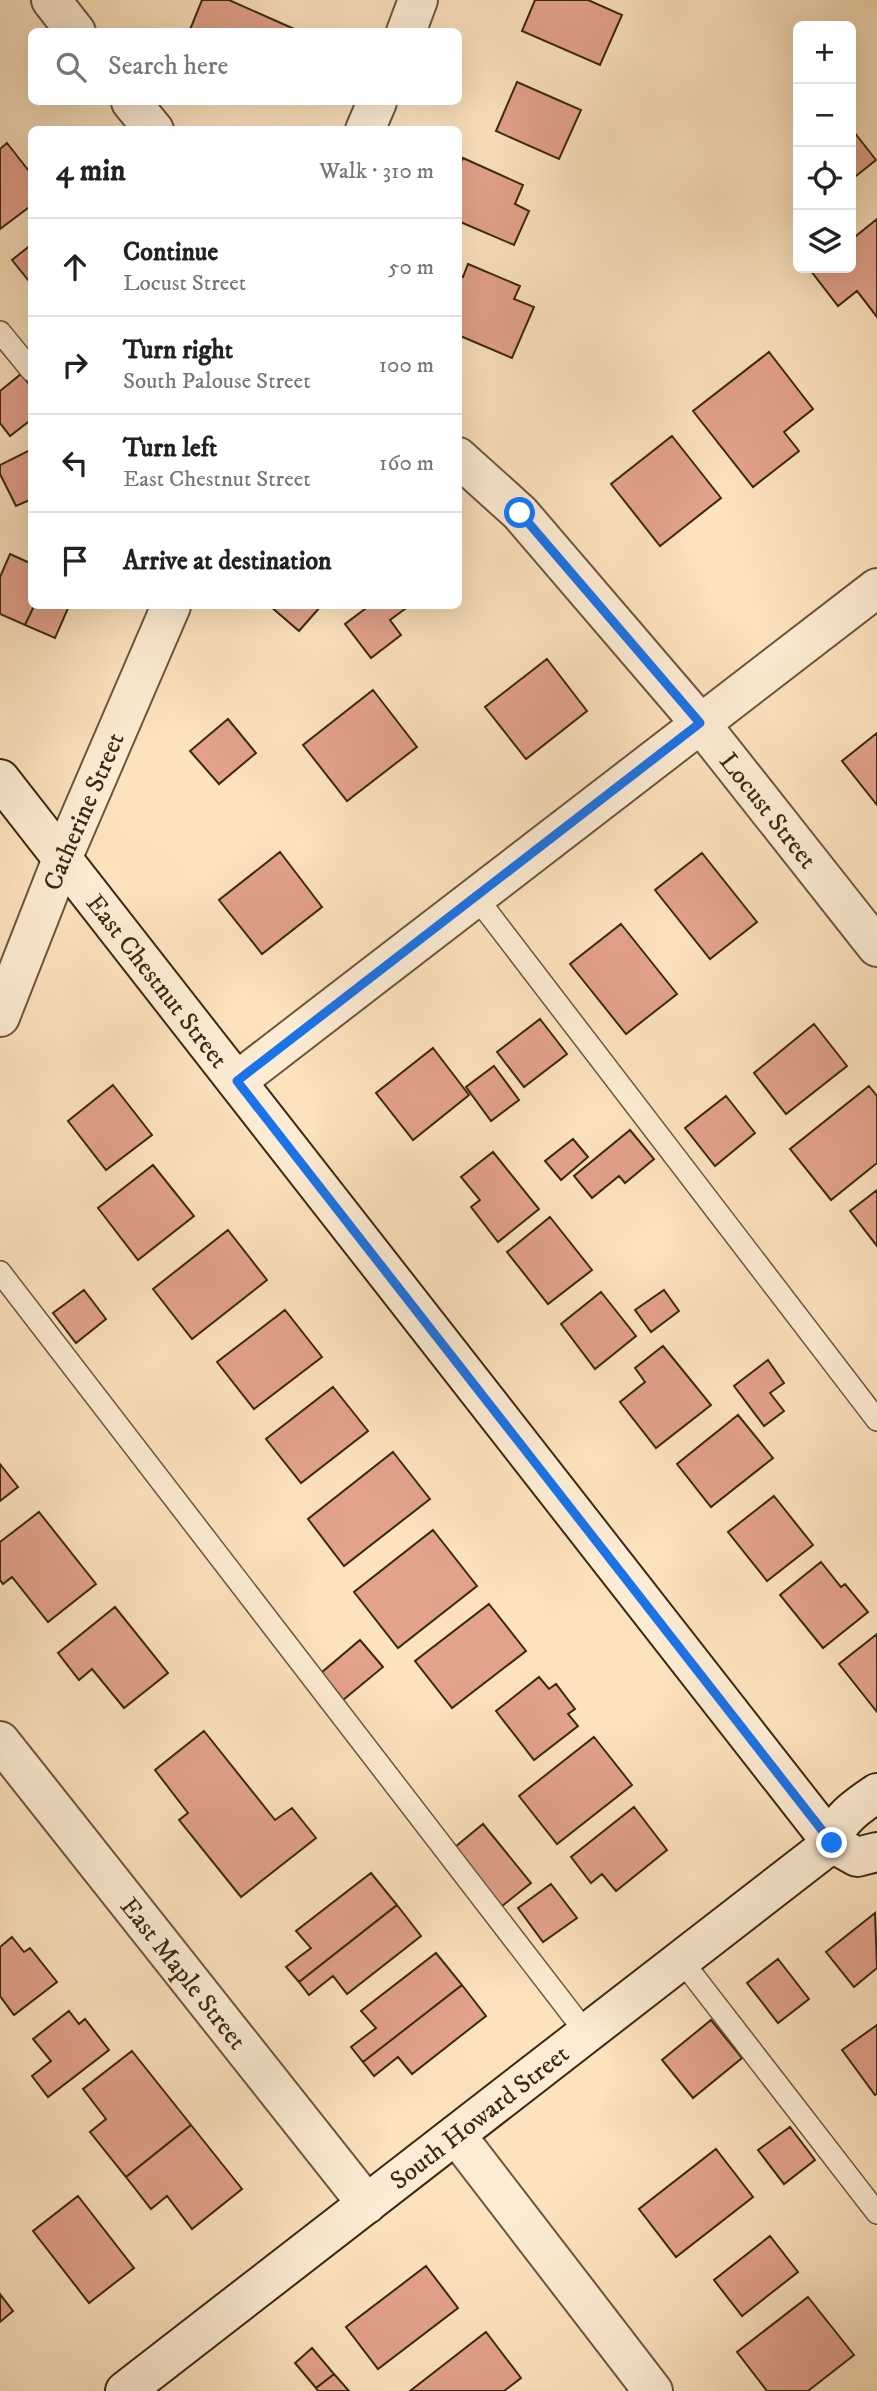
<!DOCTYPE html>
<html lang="en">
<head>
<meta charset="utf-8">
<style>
  :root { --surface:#fff; --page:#f2f2f2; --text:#222; --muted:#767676; --line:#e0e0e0 }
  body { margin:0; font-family:"IM FELL DW Pica",serif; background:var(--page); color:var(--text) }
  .controls { position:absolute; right:21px; top:21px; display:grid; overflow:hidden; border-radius:10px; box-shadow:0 7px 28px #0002 }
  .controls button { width:63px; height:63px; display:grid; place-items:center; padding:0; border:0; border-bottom:2px solid var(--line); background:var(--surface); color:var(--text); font:35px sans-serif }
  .stop { position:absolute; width:21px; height:21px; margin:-16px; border:5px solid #1a73e8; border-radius:50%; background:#fff }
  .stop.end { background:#1a73e8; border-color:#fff; box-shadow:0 2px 7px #0008 }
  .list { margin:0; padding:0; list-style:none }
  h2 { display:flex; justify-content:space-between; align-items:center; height:91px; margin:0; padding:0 28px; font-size:30px }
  h2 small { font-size:23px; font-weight:400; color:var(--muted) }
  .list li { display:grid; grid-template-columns:46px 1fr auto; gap:21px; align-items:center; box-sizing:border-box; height:98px; padding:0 28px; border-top:2px solid var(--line) }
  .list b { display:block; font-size:26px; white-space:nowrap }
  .list p { margin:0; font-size:23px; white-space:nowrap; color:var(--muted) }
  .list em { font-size:23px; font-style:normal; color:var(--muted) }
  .icon { flex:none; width:38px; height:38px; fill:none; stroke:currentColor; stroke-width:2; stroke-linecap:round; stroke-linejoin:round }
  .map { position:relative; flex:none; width:877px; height:2391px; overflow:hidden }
  .search { position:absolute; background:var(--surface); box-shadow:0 7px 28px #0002; left:28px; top:28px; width:434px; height:77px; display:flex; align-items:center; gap:18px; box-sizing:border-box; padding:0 24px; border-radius:10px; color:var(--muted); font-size:26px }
  .panel { position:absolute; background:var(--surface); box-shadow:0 7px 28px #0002; left:28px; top:126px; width:434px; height:483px; border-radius:10px }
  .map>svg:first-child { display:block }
</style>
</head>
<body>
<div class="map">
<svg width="877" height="2391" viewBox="0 0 877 2391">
  <rect width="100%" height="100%" fill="#fce2bd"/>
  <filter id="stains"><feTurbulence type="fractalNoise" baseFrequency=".00286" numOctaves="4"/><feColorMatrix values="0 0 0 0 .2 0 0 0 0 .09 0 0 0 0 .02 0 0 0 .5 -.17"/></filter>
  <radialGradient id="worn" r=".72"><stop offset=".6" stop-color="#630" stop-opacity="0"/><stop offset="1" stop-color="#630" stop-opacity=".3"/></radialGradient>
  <!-- building -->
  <path fill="#e3a28a" stroke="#3a2912" stroke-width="2" d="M202,0h27l72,32h-112z
    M535,0h53l34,15 -22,50 -78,-34z
    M517,82l64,28 -22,49 -63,-28z
    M851,128l25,32 -25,20z
    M7,143l25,32v30l-32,24v-80z
    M463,158l60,27 -8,19 14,7 -15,34 -56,-24v-54z
    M877,219v98l-20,-26 -19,15 -27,-35 4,-3h36v-28z
    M32,244v41l-20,-25z
    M468,264l52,22 -6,13 20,8 -22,51 -54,-23v-60l5,2z
    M769,352l44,57 -29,23 15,19 -46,36 -60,-76z
    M21,374l11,14v31l-22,17 -10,-13v-32z
    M672,436l49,62 -61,48 -49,-62z
    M32,449v50l-16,7 -16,-32v-9z
    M10,554l22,10 2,42 -9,19 -25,-11v-37z
    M34,606h35l-14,32 -30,-13z
    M270,606h51l-22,25z
    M369,606h40l-19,14 11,15 -30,23 -26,-34z
    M547,659l40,52 -61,48 -41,-52z
    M373,690l44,57 -70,54 -44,-56z
    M228,719l28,34 -37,31 -29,-33z
    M877,733v72l-35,-44z
    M280,852l42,55 -60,47 -43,-54z
    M702,853l55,69 -47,37 -55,-69z
    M621,924l56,70 -51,40 -56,-70z
    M540,1019l27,35 -43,33 -27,-35z
    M814,1024l33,42 -61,48 -32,-41z
    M433,1048l36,47 -56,45 -37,-47z
    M494,1066l25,34 -28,21 -25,-34z
    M113,1085l39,50 -46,35 -38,-49z
    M869,1086l8,10v67l-46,37 -41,-51z
    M726,1096l29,37 -40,33 -30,-38z
    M630,1130l24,29 -29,24 -6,-7 -27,22 -18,-22z
    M573,1139l15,18 -27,23 -16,-19z
    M493,1152l46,57 -41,33 -27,-35 9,-7 -19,-23z
    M153,1165l41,51 -56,44 -40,-52z
    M877,1190v56l-27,-35z
    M550,1217l42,53 -44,34 -41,-52z
    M228,1230l39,50 -75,59 -39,-50z
    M84,1290l22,29 -30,24 -23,-30z
    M664,1290l15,21 -28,21 -16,-22z
    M601,1292l35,44 -41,33 -34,-45z
    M285,1310l37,47 -68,52 -37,-47z
    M663,1346l48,59 -55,43 -36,-46 25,-20 -10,-14z
    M768,1360l16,23 -14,10 14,18 -20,15 -30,-40z
    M333,1387l35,44 -67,52 -35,-44z
    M738,1415l35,43 -62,49 -34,-43z
    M393,1452l37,47 -86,67 -36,-47z
    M0,1464l18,23 -18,14z
    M774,1496l39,49 -46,36 -39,-49z
    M39,1512l57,72 -48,38 -36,-45 -9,7 -3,-4v-38z
    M433,1530l44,56 -79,62 -44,-56z
    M821,1562l20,25 4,-3 23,28 -45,36 -43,-53z
    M489,1604l37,47 -74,57 -37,-47z
    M115,1607l53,66 -44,35 -32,-39 -13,11 -21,-27z
    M877,1634v78l-38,-48z
    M360,1640l23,27 -40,33 -22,-27z
    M539,1677l10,12 7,-5 19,25 -7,5 10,12 -44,34 -38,-49z
    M204,1731l71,89 17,-12 24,30 -75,59 -62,-77 9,-7 -33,-43z
    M594,1737l38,48 -75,59 -38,-48z
    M634,1807l33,43 -51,41 -14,-17 -11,9 -20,-26z
    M483,1824l48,59 -34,27 -48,-58z
    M371,1873l26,32 -98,77 -13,-15 25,-19 -15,-17z
    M551,1884l26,34 -34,24 -25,-34z
    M397,1905l24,31 -74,58 -14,-18 -24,19 -10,-13z
    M875,1913l2,55 -23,19 -28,-35z
    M12,1937l12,15 6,-4 27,34 -43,33 -14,-19v-49z
    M436,1953l26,32 -99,77 -12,-15 25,-19 -15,-17z
    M778,1959l31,40 -31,24 -31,-40z
    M462,1985l24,31 -74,58 -14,-17 -24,19 -11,-14z
    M69,2011l10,13 6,-5 24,31 -61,47 -16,-21 19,-15 -18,-22z
    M711,2020l31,38 -49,40 -31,-38z
    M877,2025v69l-2,1 -33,-45z
    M132,2051l59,74 -65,52 -36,-45 16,-13 -23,-30z
    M191,2125l51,64 -50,40 -25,-33 -16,13 -25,-32z
    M790,2127l25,33 -31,24 -26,-34z
    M716,2149l37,48 -77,60 -37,-48z
    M78,2196l56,72 -45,35 -56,-72z
    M770,2236l28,36 -56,44 -28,-36z
    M426,2266l32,42 -80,61 -32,-42z
    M0,2294l13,17 -13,11z
    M808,2297l46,58 -46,36h-41l-30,-39z
    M486,2332l35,46 -17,13h-94z
    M312,2348l22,26 -18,14 -21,-25z
    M334,2374l15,17h-31l-2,-3z"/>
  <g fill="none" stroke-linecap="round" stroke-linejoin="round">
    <!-- service casing -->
    <g stroke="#6a573d" stroke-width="24">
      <path id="service" d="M0,332l32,39
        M476,897l401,523
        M0,1272l587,762
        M682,1961l195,252"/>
    </g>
    <!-- minor casing -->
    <g stroke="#6a573d" stroke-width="42">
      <g id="minor">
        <path d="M51,0l25,32"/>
        <path d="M406,32l12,-32"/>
        <path d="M131,102l23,28"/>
        <path d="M365,130l12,-28"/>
        <path id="s1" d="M458,457l62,56 180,210 177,224"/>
        <path id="s2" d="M0,1017l62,-158 109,-253"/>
        <path d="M237,1081l640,-493"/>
        <path id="s3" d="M0,1741l367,463"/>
        <path d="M456,2135l197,256"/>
      </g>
    </g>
    <!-- secondary casing -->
    <g stroke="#3a2912" stroke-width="42">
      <g id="secondary">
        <path id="s4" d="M0,779l832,1064 25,14 20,-5"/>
        <path d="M832,1843c3,-22 27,-38 45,-50"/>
        <path id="s5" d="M125,2391l707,-548"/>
      </g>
    </g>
    <!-- service -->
    <use href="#service" stroke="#fdecd4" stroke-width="21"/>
    <!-- minor -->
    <use href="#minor" stroke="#fdecd4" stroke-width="38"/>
    <!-- secondary -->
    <use href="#secondary" stroke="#fdecd4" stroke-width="38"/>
  </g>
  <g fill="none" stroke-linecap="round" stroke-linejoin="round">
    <!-- route -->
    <path stroke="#1a73e8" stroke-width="9" d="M520,513l180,210 -463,358 595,762"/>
  </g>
  <g text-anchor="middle" stroke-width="5" stroke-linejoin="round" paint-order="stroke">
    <!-- street labels -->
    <g font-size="26" fill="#3a2912" stroke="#fdecd4">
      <text dy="9" stroke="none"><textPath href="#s1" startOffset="471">Locust Street</textPath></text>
      <text dy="9" stroke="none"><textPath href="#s2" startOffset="222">Catherine Street</textPath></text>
      <text dy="9" stroke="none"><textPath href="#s4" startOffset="256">East Chestnut Street</textPath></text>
      <text dy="9" stroke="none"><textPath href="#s3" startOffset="296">East Maple Street</textPath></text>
      <text dy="9" stroke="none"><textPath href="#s5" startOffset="448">South Howard Street</textPath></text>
    </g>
  </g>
  <rect width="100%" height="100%" filter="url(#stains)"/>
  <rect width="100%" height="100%" fill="url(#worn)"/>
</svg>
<div class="controls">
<button>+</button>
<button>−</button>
<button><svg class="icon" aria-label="locate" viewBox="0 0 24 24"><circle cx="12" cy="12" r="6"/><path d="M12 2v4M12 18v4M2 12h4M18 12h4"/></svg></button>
<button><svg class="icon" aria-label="layers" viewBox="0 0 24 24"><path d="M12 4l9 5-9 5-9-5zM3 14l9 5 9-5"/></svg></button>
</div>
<div class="stop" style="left:520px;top:513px"></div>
<div class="stop end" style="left:832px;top:1843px"></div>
<div class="search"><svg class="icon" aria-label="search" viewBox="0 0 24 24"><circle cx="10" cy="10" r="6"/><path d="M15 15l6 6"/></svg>Search here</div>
<section class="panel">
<h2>4 min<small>Walk · 310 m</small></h2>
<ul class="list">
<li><svg class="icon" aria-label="ahead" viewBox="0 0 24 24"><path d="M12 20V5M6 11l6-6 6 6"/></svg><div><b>Continue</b><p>Locust Street</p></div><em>50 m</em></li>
<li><svg class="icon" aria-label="right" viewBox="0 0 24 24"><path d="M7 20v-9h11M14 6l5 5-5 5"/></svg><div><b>Turn right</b><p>South Palouse Street</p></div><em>100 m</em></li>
<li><svg class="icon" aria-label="left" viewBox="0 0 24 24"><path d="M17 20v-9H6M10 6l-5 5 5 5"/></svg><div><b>Turn left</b><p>East Chestnut Street</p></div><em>160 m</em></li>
<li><svg class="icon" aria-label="arrive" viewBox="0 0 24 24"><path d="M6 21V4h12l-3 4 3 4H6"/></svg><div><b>Arrive at destination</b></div></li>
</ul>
</section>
</div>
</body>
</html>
